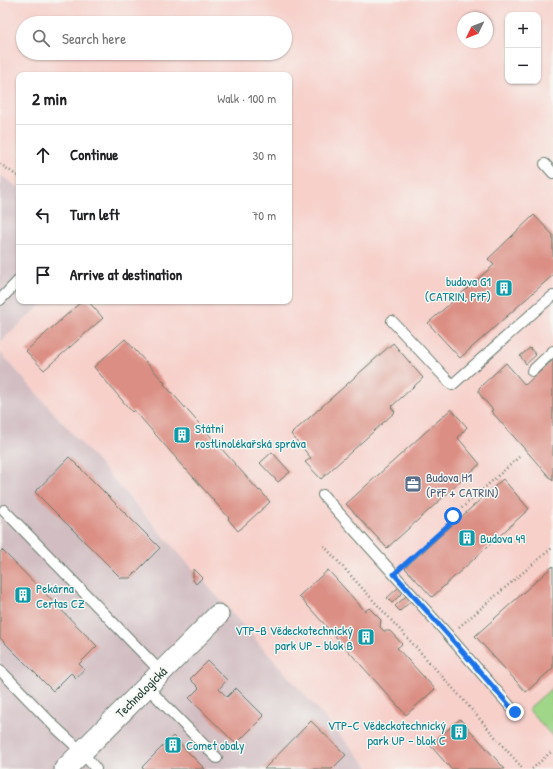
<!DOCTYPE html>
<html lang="en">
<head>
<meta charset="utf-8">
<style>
  :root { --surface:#fff; --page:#f6f6f6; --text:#202124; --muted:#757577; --line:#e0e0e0 }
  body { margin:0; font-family:"Patrick Hand",sans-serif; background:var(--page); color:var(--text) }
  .controls { position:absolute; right:12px; top:12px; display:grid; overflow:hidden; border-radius:8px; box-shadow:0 1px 3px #0004 }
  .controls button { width:36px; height:36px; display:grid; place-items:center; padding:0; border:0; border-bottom:1px solid var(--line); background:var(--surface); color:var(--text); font:20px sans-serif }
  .compass { position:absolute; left:457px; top:12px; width:36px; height:36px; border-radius:50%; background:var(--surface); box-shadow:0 1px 3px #0004; rotate:227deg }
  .stop { position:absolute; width:12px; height:12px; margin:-9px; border:3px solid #1a73e8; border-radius:50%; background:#fff }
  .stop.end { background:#1a73e8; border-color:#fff; box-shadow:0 1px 4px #0008 }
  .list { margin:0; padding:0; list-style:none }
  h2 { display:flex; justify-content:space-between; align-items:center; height:52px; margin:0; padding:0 16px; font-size:17px }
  h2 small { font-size:13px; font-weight:400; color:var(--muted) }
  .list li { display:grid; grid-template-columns:26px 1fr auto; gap:12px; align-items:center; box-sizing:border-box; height:60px; padding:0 16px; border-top:1px solid var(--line) }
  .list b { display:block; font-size:15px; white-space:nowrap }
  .list em { font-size:13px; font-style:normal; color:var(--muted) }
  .icon { flex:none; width:22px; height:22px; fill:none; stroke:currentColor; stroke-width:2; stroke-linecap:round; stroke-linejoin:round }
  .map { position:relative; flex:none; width:553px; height:769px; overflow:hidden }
  .search { position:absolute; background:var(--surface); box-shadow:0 1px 3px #0004; left:16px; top:16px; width:276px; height:44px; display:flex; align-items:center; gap:10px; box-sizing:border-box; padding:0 14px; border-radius:22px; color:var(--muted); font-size:15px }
  .panel { position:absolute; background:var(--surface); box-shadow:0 1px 3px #0004; left:16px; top:72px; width:276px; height:232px; border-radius:8px }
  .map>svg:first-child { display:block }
</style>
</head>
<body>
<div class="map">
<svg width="553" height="769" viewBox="0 0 553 769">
  <rect width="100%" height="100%" fill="#f6f6f2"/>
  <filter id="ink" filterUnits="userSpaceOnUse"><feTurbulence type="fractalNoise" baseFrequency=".025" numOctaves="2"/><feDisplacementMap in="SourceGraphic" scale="8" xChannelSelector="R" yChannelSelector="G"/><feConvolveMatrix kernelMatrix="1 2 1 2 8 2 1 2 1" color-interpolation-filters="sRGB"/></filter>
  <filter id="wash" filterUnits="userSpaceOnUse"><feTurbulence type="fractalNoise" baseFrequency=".012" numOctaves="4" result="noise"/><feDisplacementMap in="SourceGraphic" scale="16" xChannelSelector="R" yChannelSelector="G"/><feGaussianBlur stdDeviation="0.9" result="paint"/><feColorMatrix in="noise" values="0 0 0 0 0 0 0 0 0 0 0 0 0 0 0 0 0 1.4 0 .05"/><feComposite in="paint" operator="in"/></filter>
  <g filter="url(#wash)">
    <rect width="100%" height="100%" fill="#f0ead6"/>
    <!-- built -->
    <path fill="#f7d0ca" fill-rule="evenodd" d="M0,0h553v769h-183l-370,-417v-10l46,-41h243v-226h-270v113l-19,-13zM508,15h30v66h-30zM463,18h24v24h-24zM23,23h262v30h-262z"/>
    <!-- industrial -->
    <path fill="#d2bec2" d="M0,175l19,13v113h27l-46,41z
      M0,352l320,360 50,57h-370z"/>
    <!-- green -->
    <path fill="#9fd688" stroke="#5f8a5e" d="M553,687v50l-25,-28z"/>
    <g id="blocks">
      <!-- building -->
      <path fill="#db8e83" d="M534,215l19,20v40l-93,83 -32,-35 66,-58 -6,-6z
        M82,301h6l15,17 -59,52 -18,-19z
        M125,339l40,44 -1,1 95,107 1,-1 10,12 -32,29 -10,-12 1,-1 -43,-49v1l-10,-11h1l-43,-49 -2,2 -38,-45z
        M393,343l30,35 -32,29 4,5 -74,67 -16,-17 6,-4 -20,-24z
        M530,348l6,7 -10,9 -6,-8z
        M553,360v121l-62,-70 2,-1 -12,-14 -2,-4v-4l2,-2 25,-23 19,22z
        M451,409l16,18 -9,11 22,26 -93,84 -41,-44z
        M272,452l18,20 -12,10 -18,-19z
        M69,457l91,91 -30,30h-9l-86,-86z
        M503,479l26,30 -97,88 -27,-29z
        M2,550l95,96 -18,18 5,5 -8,9 -5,-5 -18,18 -53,-53v-86z
        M553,566v102l-27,24 -51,-56z
        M193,569l9,9 -6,6 -3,-4z
        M328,570l37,41 4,-3 12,12 -1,7 4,4h6l12,13 -5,4 38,41 -29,26 -107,-119z
        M399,587l4,5 -11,11 -5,-5z
        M406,596l5,5 -11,10 -5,-5z
        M208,661l19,19 -8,9 8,8 9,-9 28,28 -28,28 -47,-46 10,-10 -9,-9z
        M460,719l45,50h-54l-21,-24z
        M311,721l35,34 -14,14h-68z
        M173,736l17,18 15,15h-62l-1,-2z"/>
    </g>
  </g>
  <g filter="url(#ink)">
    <use href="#blocks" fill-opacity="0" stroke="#687a6d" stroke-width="1"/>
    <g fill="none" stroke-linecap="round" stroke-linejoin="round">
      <!-- service casing -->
      <g stroke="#687a6d" stroke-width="12">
        <path id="service" d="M545,164l8,9
          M0,300l19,-20
          M392,321l60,64 92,-82 9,-7
          M532,371l21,-20
          M323,495l126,141 66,76
          M4,510l157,162
          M0,670l54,56 28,26 14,17
          M147,687l70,71"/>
      </g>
      <!-- minor casing -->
      <g stroke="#687a6d" stroke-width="23">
        <path id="minor" d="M65,769l153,-154"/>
      </g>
      <!-- path -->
      <path stroke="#687a6d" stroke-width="2.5" stroke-dasharray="1 3" stroke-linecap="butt" d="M0,164l19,13
        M324,546l135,149 64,74
        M404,565l51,-46 -2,-3 66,-59
        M459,627l94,-80
        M532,769l19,-17"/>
      <!-- service -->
      <use href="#service" stroke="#fff" stroke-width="10"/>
      <!-- minor -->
      <use href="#minor" stroke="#fff" stroke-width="21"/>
    </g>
  </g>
  <g fill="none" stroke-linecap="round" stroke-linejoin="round" filter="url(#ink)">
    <!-- route -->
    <path stroke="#1a73e8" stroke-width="5" d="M453,516l2,3 -61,55 55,62 66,76"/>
  </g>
  <!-- icons -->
  <defs>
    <g id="building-square" transform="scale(0.9)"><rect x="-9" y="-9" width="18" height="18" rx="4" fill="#0f9aa8" stroke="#f6f6f2"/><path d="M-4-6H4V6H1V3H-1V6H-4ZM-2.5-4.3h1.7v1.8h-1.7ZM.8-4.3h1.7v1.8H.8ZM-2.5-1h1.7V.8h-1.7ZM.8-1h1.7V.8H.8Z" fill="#fff"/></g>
    <g id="office-square" transform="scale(0.9)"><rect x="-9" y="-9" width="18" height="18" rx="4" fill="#5c6f8a" stroke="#f6f6f2"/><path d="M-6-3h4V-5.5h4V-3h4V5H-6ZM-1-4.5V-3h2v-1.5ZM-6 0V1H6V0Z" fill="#fff"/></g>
  </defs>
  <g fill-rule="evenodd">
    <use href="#building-square" x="504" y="288"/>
    <use href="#building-square" x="182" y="435"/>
    <use href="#office-square" x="413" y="484"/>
    <use href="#building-square" x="467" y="538"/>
    <use href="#building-square" x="23" y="595"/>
    <use href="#building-square" x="366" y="637"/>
    <use href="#building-square" x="459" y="732"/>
    <use href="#building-square" x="173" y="745"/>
  </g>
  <g text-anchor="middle" stroke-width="3" stroke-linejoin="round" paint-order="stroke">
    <!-- culture labels -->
    <g font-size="13" fill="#0d838f" stroke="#f6f6f2" text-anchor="start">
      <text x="491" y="286" text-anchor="end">budova G1<tspan x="491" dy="15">(CATRIN, PřF)</tspan></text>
      <text x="195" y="433">Státní<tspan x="195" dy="15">rostlinolékařská správa</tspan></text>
      <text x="480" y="543">Budova 49</text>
      <text x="36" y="593">Pekárna<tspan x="36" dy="15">Certas CZ</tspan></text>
      <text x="353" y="635" text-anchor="end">VTP-B Vědeckotechnický<tspan x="353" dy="15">park UP – blok B</tspan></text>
      <text x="446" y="730" text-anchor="end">VTP-C Vědeckotechnický<tspan x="446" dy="15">park UP – blok C</tspan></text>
      <text x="186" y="750">Comet obaly</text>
    </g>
    <!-- service labels -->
    <g font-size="13" fill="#4e5e75" stroke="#f6f6f2" text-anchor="start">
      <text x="426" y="482">Budova H1<tspan x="426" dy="15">(PřF + CATRIN)</tspan></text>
    </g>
    <!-- street labels -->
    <g font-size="13" fill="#1f3d34" stroke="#f6f6f2">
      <text transform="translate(141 692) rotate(-45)" y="5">Technologická</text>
    </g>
  </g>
</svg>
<div class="controls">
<button>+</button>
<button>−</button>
</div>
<svg class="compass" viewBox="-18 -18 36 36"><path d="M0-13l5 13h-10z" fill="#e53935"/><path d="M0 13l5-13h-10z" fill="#757577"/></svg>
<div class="stop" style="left:453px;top:516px"></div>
<div class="stop end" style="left:515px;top:712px"></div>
<div class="search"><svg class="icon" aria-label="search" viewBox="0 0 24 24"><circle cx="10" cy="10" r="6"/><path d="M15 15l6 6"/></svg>Search here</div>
<section class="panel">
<h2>2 min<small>Walk · 100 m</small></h2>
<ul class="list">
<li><svg class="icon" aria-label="ahead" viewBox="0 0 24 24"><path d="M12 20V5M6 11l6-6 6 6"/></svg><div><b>Continue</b></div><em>30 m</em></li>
<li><svg class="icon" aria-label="left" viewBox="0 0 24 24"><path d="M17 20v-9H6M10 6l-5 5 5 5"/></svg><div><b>Turn left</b></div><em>70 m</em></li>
<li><svg class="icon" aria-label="arrive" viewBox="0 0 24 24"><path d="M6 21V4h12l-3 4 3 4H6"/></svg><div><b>Arrive at destination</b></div></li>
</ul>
</section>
</div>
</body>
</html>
